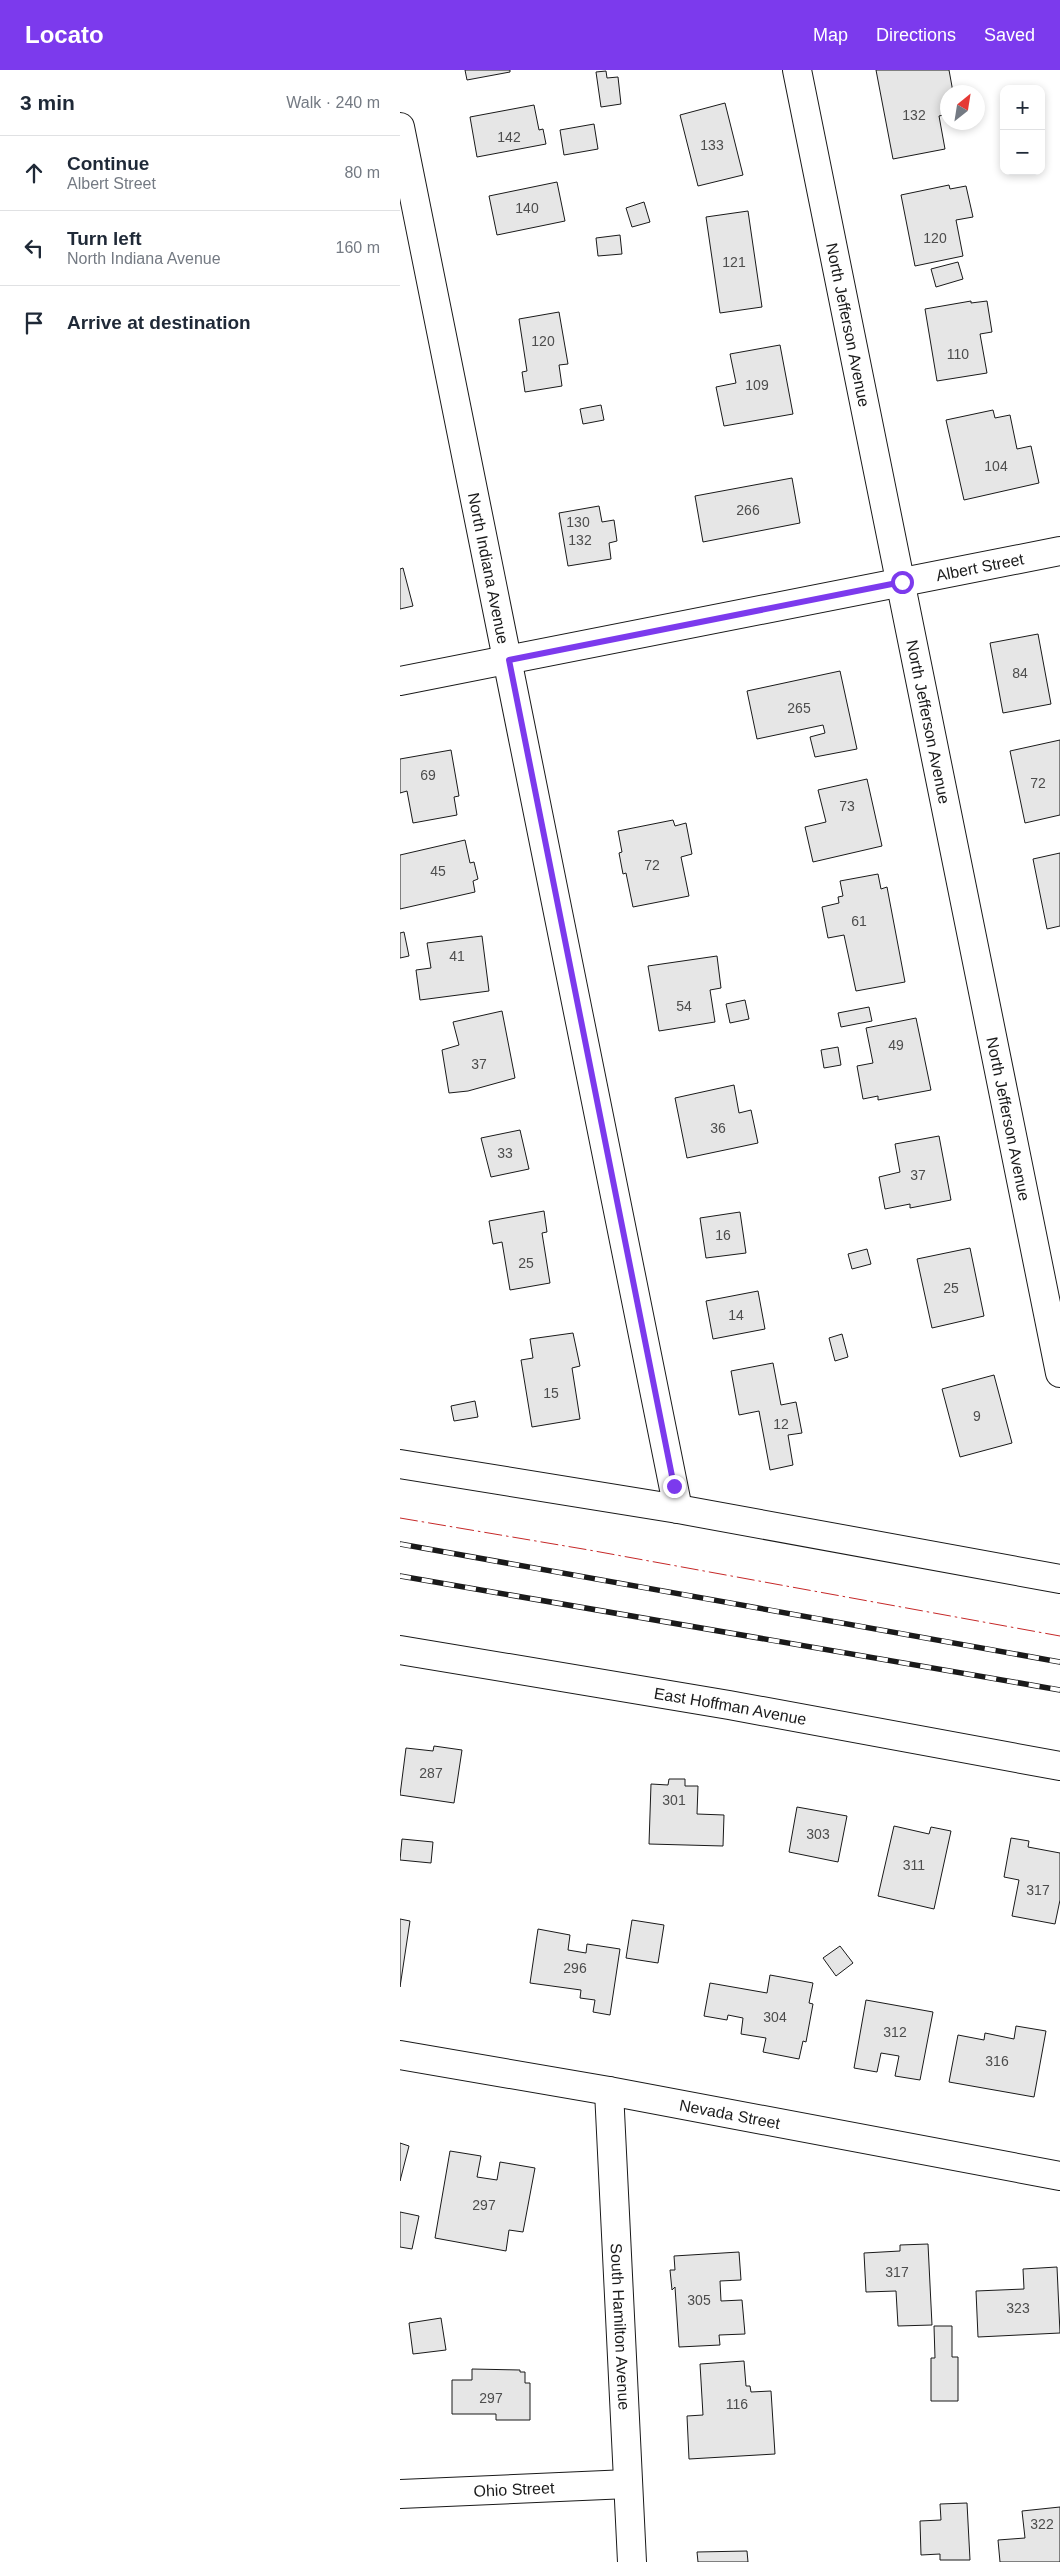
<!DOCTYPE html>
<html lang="en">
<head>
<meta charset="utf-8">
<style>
  :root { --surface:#fff; --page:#f2f2f3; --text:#1f2937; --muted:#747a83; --line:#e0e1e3; --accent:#7c3aed }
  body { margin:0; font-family:Arial,sans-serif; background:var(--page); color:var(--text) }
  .controls { position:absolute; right:15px; top:15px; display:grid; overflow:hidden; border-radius:10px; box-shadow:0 2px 8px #0003 }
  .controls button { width:45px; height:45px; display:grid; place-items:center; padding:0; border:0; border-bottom:1px solid var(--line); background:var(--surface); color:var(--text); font:25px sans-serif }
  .compass { position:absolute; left:540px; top:15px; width:45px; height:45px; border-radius:50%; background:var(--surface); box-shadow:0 2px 8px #0003; rotate:30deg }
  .stop { position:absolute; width:15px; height:15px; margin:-11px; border:4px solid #7c3aed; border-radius:50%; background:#fff }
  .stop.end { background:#7c3aed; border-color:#fff; box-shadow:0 1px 5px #0008 }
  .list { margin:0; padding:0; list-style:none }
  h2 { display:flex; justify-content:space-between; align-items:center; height:65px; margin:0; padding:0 20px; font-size:21px }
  h2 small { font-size:16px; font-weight:400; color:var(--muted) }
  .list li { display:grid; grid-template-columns:32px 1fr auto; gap:15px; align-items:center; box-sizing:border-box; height:75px; padding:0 20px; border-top:1px solid var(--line) }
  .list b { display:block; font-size:19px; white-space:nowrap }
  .list p { margin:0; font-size:16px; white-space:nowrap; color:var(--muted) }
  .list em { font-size:16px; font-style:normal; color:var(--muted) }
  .icon { flex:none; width:28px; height:28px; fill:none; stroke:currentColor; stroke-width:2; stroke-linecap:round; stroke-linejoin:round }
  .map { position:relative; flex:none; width:660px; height:2492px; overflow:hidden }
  header { display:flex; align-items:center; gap:30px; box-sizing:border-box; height:70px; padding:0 25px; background:var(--accent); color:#fff }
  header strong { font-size:24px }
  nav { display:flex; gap:28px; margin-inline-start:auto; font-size:18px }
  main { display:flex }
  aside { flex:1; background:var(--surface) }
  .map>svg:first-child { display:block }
</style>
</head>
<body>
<header>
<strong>Locato</strong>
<nav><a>Map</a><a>Directions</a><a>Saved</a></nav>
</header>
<main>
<aside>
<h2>3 min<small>Walk · 240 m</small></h2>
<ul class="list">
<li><svg class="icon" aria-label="ahead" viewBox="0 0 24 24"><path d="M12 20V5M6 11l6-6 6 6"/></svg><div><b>Continue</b><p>Albert Street</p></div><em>80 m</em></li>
<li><svg class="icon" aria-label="left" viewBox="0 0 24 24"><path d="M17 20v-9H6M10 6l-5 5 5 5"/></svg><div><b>Turn left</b><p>North Indiana Avenue</p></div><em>160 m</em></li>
<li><svg class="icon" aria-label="arrive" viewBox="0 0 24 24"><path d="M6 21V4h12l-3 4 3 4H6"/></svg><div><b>Arrive at destination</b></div></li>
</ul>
</aside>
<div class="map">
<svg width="660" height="2492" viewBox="0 0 660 2492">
  <rect width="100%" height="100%" fill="#fff"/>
  <!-- building -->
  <path fill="#e6e6e6" stroke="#1a1a1a" d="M65,0h45v2l-43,8z
    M476,0h73l4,22h-5v22l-9,2 6,33 -52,10z
    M206,1l1,7 11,-1 3,27 -20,3 -5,-35z
    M325,33l18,72 -45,11 -18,-71z
    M134,35l5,25 4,-1 3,15 -69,13 -7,-40z
    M194,54l4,25 -34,6 -4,-25z
    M157,112l8,39 -68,14 -8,-39z
    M549,115l1,4 16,-3 7,31 -17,3 7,36 -48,10 -14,-71z
    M244,132l6,20 -18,5 -6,-19z
    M348,141l14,96 -42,6 -14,-96z
    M220,165l2,19 -24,2 -2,-18z
    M558,192l5,17 -27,8 -5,-18z
    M571,231v2l16,-2 5,31 -12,2 7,39 -50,8 -12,-72z
    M159,242l9,52 -9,1 3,21 -37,6 -3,-20 5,-1 -8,-52z
    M380,275l13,69 -69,12 -8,-39 20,-4 -6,-29z
    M201,335l3,15 -21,4 -3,-15z
    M593,340l2,8 15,-3 7,34 14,-3 8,37 -75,17 -18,-80z
    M392,408l8,45 -97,19 -8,-46z
    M199,436l3,16 12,-2 3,21 -8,2 2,16 -43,7 -9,-53z
    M3,498l10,38 -13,3v-40z
    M638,564l13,70 -48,9 -13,-70z
    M440,601l17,78 -42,8 -5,-20 15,-4 -2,-8 -66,14 -10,-48z
    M660,670v75l-35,8 -15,-72z
    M51,680l8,46 -5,1 3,18 -44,8 -6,-32 -7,2v-34z
    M467,709l15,67 -69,16 -8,-35 21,-5 -8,-32z
    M273,750l2,6 11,-3 6,31 -11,3 8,39 -56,11 -7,-34 -3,1 -4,-21 3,-1 -4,-21z
    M65,770l5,23 4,-1 4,17 -5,2 2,11 -75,17v-54z
    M660,783v73l-13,3 -14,-70z
    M478,804l3,15 6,-2 18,95 -49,9 -12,-56 -16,3 -6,-31 17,-4 -1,-6 5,-1 -3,-15z
    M4,862l5,24 -9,2v-25z
    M82,866l7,55 -69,9 -4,-30 15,-2 -4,-25z
    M317,886l4,32 -11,2 5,32 -56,9 -11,-65z
    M345,930l4,19 -19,4 -4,-19z
    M469,937l3,14 -31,6 -3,-14z
    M102,941l13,67 -47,13 -19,2 -7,-43 17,-5 -6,-23z
    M516,948l15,72 -53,10v-4l-15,3 -6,-33 16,-3 -7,-35z
    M438,977l3,18 -17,3 -3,-18z
    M334,1015l5,28 12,-3 7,33 -71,15 -12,-60z
    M120,1060l9,39 -38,8 -10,-39z
    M539,1066l12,64 -41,8v-4l-25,5 -6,-32 21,-5 -5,-28z
    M144,1141l3,21 -5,1 8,50 -40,7 -8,-48 -9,2 -4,-23z
    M340,1142l6,41 -40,5 -6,-40z
    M570,1178l14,68 -52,12 -15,-69z
    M467,1179l4,15 -19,5 -4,-15z
    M358,1221l7,38 -52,10 -7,-38z
    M173,1263l7,33 -8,2 8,51 -48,8 -11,-67 12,-2 -3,-19z
    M442,1264l6,23 -13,4 -6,-23z
    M373,1293l8,42 15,-3 6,31 -14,2 5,30 -23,5 -11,-59 -20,4 -8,-44z
    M594,1305l18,68 -52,14 -18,-68z
    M75,1331l3,16 -24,4 -3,-15z
    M34,1676l28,4 -8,53 -54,-8 6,-47 27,3z
    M269,1709h16v7h13l-1,28 27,1 -1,31 -74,-2 2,-60 17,1z
    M397,1737l50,9 -9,46 -49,-10z
    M494,1756l35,8 2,-7 20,4 -17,78 -56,-13z
    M611,1768l18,3 -1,6 32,6v47l-5,24 -43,-8 7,-36 -15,-3z
    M2,1769l31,3 -2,21 -31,-3z
    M0,1849l10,2 -10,66z
    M232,1850l32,5 -6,38 -32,-5z
    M138,1859l32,6 -2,15 18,3 1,-9 33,5 -10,66 -17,-3 2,-12 -15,-2 1,-8 -51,-7z
    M440,1876l13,17 -17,13 -13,-18z
    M370,1905l43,8 -4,20 4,1 -7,38 -3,-1 -4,18 -36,-7 3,-14 -25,-4 2,-16 -15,-3 -1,5 -23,-4 6,-33 57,10z
    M466,1930l67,12 -13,68 -25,-4 4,-20 -18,-3 -4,19 -23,-4z
    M616,1956l30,5 -12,66 -85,-15 9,-47 26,5 1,-7 29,6z
    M0,2073l9,3 -9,35z
    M50,2081l31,5 -4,21 20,3 3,-18 35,6 -12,64 -14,-2 -3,21 -71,-13z
    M0,2142l19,4 -7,33 -12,-2z
    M528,2174l4,81 -34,1 -2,-35 -30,1 -2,-39 36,-2v-6z
    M339,2182l2,28 -21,1 1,20 21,-1 3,34 -26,1 1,10 -41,2 -4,-60 -3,3 -2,-20h5l-1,-14z
    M657,2197l3,66 -82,4 -2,-46 48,-2 -1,-20z
    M41,2248l5,32 -33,4 -4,-31z
    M534,2256h18v31h6v44h-27v-43h4z
    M344,2291l2,25h4l1,6 20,-1 4,63 -86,5 -2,-43 16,-1 -3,-51z
    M72,2299l48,1v2h5v11h5v37h-34v-6h-44v-34h20z
    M567,2433l3,57h-30v-6l-19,1 -1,-34 21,-1 -1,-16z
    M660,2437v55h-60l-2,-22 27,-2 -3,-27z
    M347,2481l1,11h-50l-1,-10z"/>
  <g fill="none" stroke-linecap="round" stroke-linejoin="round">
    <!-- minor casing -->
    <g stroke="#1a1a1a" stroke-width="30">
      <g id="minor">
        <path id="s1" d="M397,0l263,1303"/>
        <path id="s2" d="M0,57l278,1382"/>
        <path id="s3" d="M0,611l660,-130"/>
        <path id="s4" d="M0,1985l209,36 451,85"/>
        <path id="s5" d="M209,2021l23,471"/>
        <path id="s6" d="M0,2424l228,-10"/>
      </g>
    </g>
    <!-- tertiary casing -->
    <g stroke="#1a1a1a" stroke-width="30">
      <path id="tertiary" d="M0,1394l278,45 382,70"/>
    </g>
    <!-- secondary casing -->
    <g stroke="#1a1a1a" stroke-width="30">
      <g id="secondary">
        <path id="s7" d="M0,1580l329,55 331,61"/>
      </g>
    </g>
    <!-- minor -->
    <use href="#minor" stroke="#fff" stroke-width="28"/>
    <!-- tertiary -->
    <use href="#tertiary" stroke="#fff" stroke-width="28"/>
    <!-- secondary -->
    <use href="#secondary" stroke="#fff" stroke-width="28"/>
    <!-- rail casing -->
    <g stroke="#1a1a1a" stroke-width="5.5">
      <path id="rail" d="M0,1474l660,118
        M0,1506l660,114"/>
    </g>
    <!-- rail -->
    <use href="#rail" stroke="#fff" stroke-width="4" stroke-dasharray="11" stroke-linecap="butt"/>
    <!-- power -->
    <path stroke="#c62828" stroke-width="1" stroke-dasharray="18 4 2.5 4" stroke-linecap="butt" d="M0,1448l189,32 471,86"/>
  </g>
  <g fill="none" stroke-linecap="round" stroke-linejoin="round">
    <!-- route -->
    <path stroke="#7c3aed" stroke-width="6" d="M274,1416l-165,-826 393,-78"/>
  </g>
  <g text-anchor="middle" stroke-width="4" stroke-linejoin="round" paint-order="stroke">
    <!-- number labels -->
    <g font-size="14" fill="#4d4d4d">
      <text x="514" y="50">132</text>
      <text x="109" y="72">142</text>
      <text x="312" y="80">133</text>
      <text x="127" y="143">140</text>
      <text x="535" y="173">120</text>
      <text x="334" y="197">121</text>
      <text x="143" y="276">120</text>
      <text x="558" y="289">110</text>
      <text x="357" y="320">109</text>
      <text x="596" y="401">104</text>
      <text x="348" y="445">266</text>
      <text x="178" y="457">130</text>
      <text x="180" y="475">132</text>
      <text x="620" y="608">84</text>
      <text x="399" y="643">265</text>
      <text x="28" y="710">69</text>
      <text x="638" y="718">72</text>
      <text x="447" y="741">73</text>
      <text x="252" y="800">72</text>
      <text x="38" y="806">45</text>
      <text x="459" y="856">61</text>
      <text x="57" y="891">41</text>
      <text x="284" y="941">54</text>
      <text x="496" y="980">49</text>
      <text x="79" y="999">37</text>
      <text x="318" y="1063">36</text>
      <text x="105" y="1088">33</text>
      <text x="518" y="1110">37</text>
      <text x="323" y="1170">16</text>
      <text x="126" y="1198">25</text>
      <text x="551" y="1223">25</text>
      <text x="336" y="1250">14</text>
      <text x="151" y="1328">15</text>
      <text x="577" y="1351">9</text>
      <text x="381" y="1359">12</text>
      <text x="31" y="1708">287</text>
      <text x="274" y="1735">301</text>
      <text x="418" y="1769">303</text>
      <text x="514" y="1800">311</text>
      <text x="638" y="1825">317</text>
      <text x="175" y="1903">296</text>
      <text x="375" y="1952">304</text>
      <text x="495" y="1967">312</text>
      <text x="597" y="1996">316</text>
      <text x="84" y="2140">297</text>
      <text x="497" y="2207">317</text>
      <text x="299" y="2235">305</text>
      <text x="618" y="2243">323</text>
      <text x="91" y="2333">297</text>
      <text x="337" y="2339">116</text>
      <text x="642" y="2459">322</text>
    </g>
    <!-- street labels -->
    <g font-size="16" fill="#1a1a1a" stroke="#fff">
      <text dy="6" stroke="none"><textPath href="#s1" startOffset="260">North Jefferson Avenue</textPath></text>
      <text dy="6" stroke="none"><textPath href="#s3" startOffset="591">Albert Street</textPath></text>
      <text dy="6" stroke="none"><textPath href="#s2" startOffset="450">North Indiana Avenue</textPath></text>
      <text dy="6" stroke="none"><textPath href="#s1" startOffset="665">North Jefferson Avenue</textPath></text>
      <text dy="6" stroke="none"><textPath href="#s1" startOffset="1070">North Jefferson Avenue</textPath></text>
      <text dy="6" stroke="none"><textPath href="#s7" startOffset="335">East Hoffman Avenue</textPath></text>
      <text dy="6" stroke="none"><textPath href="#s4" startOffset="335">Nevada Street</textPath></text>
      <text dy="6" stroke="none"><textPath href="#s5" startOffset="236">South Hamilton Avenue</textPath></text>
      <text dy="6" stroke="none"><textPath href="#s6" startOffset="114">Ohio Street</textPath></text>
    </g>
  </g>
</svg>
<div class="controls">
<button>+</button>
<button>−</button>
</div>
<svg class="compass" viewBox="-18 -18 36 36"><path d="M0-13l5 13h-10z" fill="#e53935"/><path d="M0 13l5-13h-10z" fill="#747a83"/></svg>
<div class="stop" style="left:502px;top:512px"></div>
<div class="stop end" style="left:274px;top:1416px"></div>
</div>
</main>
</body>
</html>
